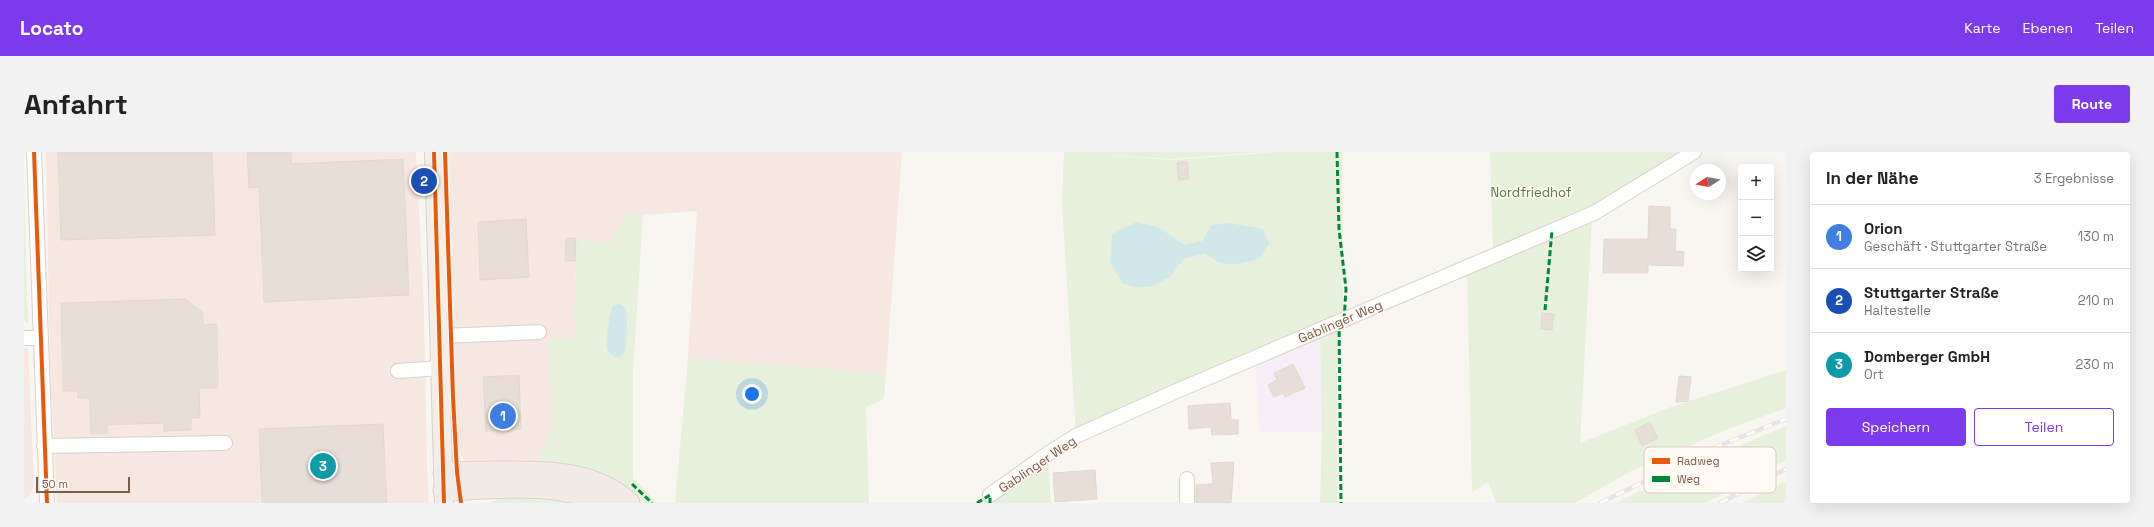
<!DOCTYPE html>
<html lang="de">
<head>
<meta charset="utf-8">
<style>
  :root { --surface:#fff; --page:#f2f2f2; --text:#222; --muted:#767676; --line:#e0e0e0; --accent:#7c3aed }
  body { margin:0; font-family:"Space Grotesk",sans-serif; background:var(--page); color:var(--text) }
  .controls { position:absolute; right:12px; top:12px; display:grid; overflow:hidden; border-radius:4px; box-shadow:0 4px 16px #0002 }
  .controls button { width:36px; height:36px; display:grid; place-items:center; padding:0; border:0; border-bottom:1px solid var(--line); background:var(--surface); color:var(--text); font:20px sans-serif }
  .compass { position:absolute; left:1666px; top:12px; width:36px; height:36px; border-radius:50%; background:var(--surface); box-shadow:0 4px 16px #0002; rotate:259deg }
  .scale { position:absolute; left:12px; bottom:10px; width:94px; box-sizing:border-box; padding-left:4px; border:2px solid #7a5c4d; border-top:0; font-size:11px; line-height:14px; white-space:nowrap; color:#7a5c4d; -webkit-text-stroke:3px #fffaf3; paint-order:stroke }
  .you { position:absolute; left:728px; top:242px; width:14px; height:14px; margin:-10px; border:3px solid #fff; border-radius:50%; background:#1a73e8; box-shadow:0 0 0 6px #1a73e833 }
  .badge { display:grid; place-items:center; width:26px; height:26px; border-radius:50%; background:var(--accent); color:#fff; font-size:13px; font-weight:700 }
  .pin { position:absolute; translate:-50% -50%; border:2px solid #fff; box-shadow:0 1px 4px #0006 }
  .list { margin:0; padding:0; list-style:none }
  h2 { display:flex; justify-content:space-between; align-items:center; height:52px; margin:0; padding:0 16px; font-size:17px }
  h2 small { font-size:13px; font-weight:400; color:var(--muted) }
  .list li { display:grid; grid-template-columns:26px 1fr auto; gap:12px; align-items:center; box-sizing:border-box; height:64px; padding:0 16px; border-top:1px solid var(--line) }
  .list b { display:block; font-size:15px; white-space:nowrap }
  .list p { margin:0; font-size:13px; white-space:nowrap; color:var(--muted) }
  .list em { font-size:13px; font-style:normal; color:var(--muted) }
  .actions { display:flex; gap:8px; padding:12px 16px }
  .actions a { flex:1; padding:9px 0; border:1px solid var(--accent); border-radius:4px; text-align:center; font-size:14px; color:var(--accent) }
  .actions .main { background:var(--accent); color:#fff }
  .icon { flex:none; width:22px; height:22px; fill:none; stroke:currentColor; stroke-width:2; stroke-linecap:round; stroke-linejoin:round }
  .map { position:relative; flex:none; width:1762px; height:351px; overflow:hidden; border-radius:4px }
  header { display:flex; align-items:center; gap:24px; box-sizing:border-box; height:56px; padding:0 20px; background:var(--accent); color:#fff }
  header strong { font-size:19px }
  nav { display:flex; gap:22px; margin-inline-start:auto; font-size:14px }
  .intro { display:flex; align-items:center; justify-content:space-between; box-sizing:border-box; height:96px; padding:0 24px }
  h1 { margin:0; font-size:28px }
  .button { padding:10px 18px; border-radius:4px; background:var(--accent); color:#fff; font-size:14px; font-weight:700 }
  main { display:flex; gap:24px; padding:0 24px }
  aside { flex:1; background:var(--surface); border-radius:4px; box-shadow:0 4px 16px #0002 }
  .map>svg:first-child { display:block }
</style>
</head>
<body>
<header>
<strong>Locato</strong>
<nav><a>Karte</a><a>Ebenen</a><a>Teilen</a></nav>
</header>
<div class="intro"><h1>Anfahrt</h1><a class="button">Route</a></div>
<main>
<div class="map">
<svg width="1762" height="351" viewBox="0 0 1762 351">
  <rect width="100%" height="100%" fill="#f9f5f0"/>
  <!-- commercial -->
  <path fill="#f6e8e1" d="M22,0h370l8,157 3,156 2,38h-372l-7,-134z
    M425,0h453l-16,222 -198,-15 9,-148 -54,4 -18,-2 -15,32 -33,-7 -3,84 2,16 -28,1 5,86 -15,38h-64l-10,-3 -6,-8z
    M0,196h4l6,137 -3,8 -7,7z"/>
  <!-- education -->
  <path fill="#f6eef6" d="M1296,179l2,101h-62l-5,-69z"/>
  <!-- green -->
  <path fill="#e7f0db" d="M1040,0h199l-91,7 -97,-6 98,7 101,-8h68l1,165 -267,119 -14,-234z
    M1466,0h192l-89,57 -100,42z
    M0,32l4,139 -4,-3z
    M601,61l18,2 -10,159v104l24,25h-15l-18,-16 -86,-24 15,-38 -5,-86 28,-2 -2,-15 3,-85 33,8z
    M1568,65l-12,226 91,-36 115,-37v38l-58,21 -97,42 -56,32h-79l-8,-21 -16,10 -5,-222z
    M1314,171l-1,180h-17l2,-71 -2,-101z
    M664,207l198,15 -2,25 -18,8 3,96h-194z
    M1762,274v34l-81,43h-88l57,-29z
    M1024,307l3,44h-69z
    M1762,329v22h-43z
    M491,343l75,8h-100l14,-7z"/>
  <!-- water -->
  <path fill="#d0e8ea" d="M1113,70l23,6 24,17 18,-4 10,-16 17,-2 34,6 6,14 -10,16c-23,5 -35,11 -54,-6l-21,6 -14,18 -21,10h-15l-12,-4 -12,-21 2,-28z
    M596,152l6,4 1,11 -1,31 -6,7h-6c-2,-2 -6,-5 -7,-7 -2,-5 3,-41 6,-45z"/>
  <!-- building -->
  <path fill="#e6ded7" stroke="#e2d8d2" d="M34,0h154l3,83 -154,5z
    M223,0h44v12l112,-5 6,136 -145,7 -5,-115 -10,1z
    M1163,9l2,18 -10,1 -2,-17z
    M1625,54l21,1v22h6l-1,22 9,1 -1,14 -35,-1v8h-45l1,-34h44z
    M502,67l3,58 -49,3 -2,-58z
    M542,86h10l-1,23h-10z
    M161,147l18,14v12l14,-1 1,64h-19l1,30h-9v12l-27,1v-8l-57,2v9h-16l-1,-36h-12v-7h-15l-2,-88z
    M1518,161l12,1 -2,16 -11,-1z
    M1269,212l12,24 -20,9 -2,-4 -9,4 -6,-12 9,-5 -3,-7z
    M495,223l2,54 -35,2 -3,-54z
    M1655,224l12,1 -3,24 -12,1z
    M1206,251l1,17h7v14l-26,1 -1,-8 -22,2 -1,-23z
    M1626,270l8,16 -16,8 -7,-16z
    M359,272l4,79h-125l-3,-74z
    M1210,310l-3,41h-35v-18l17,-1 -2,-21z
    M1071,318l2,29 -42,3 -2,-29z"/>
  <g fill="none" stroke-linecap="round" stroke-linejoin="round">
    <!-- minor casing -->
    <g stroke="#d7d1cb" stroke-width="16">
      <path id="minor" d="M10,0l13,351
        M416,184l99,-4
        M0,186h16
        M374,219l43,-3
        M20,294l181,-3
        M966,343l56,-40 30,-19 103,-46 415,-177 100,-61
        M1163,351v-24"/>
    </g>
    <!-- major casing -->
    <g stroke="#dad1cc" stroke-width="20">
      <path id="major" d="M410,0l10,351"/>
    </g>
    <!-- highway casing -->
    <g stroke="#dad1cc" stroke-width="23">
      <path id="highway" d="M420,321c19,-1 39,-1 58,-1 45,0 92,-1 127,31
        M420,338c48,-2 116,-10 159,13"/>
    </g>
    <!-- minor -->
    <use href="#minor" stroke="#fefefd" stroke-width="14"/>
    <!-- major -->
    <use href="#major" stroke="#f3eee8" stroke-width="18"/>
    <!-- highway -->
    <use href="#highway" stroke="#f2eae7" stroke-width="21"/>
    <!-- rail casing -->
    <g stroke="#e6e3e7" stroke-width="4.5">
      <path id="rail" d="M1576,351l111,-54 75,-30
        M1696,351l66,-34"/>
    </g>
    <!-- rail -->
    <use href="#rail" stroke="#fffaf3" stroke-width="3" stroke-dasharray="9" stroke-linecap="butt"/>
    <!-- quiet -->
    <path stroke="#00873e" stroke-width="3" stroke-dasharray="6 3" stroke-linecap="butt" d="M1313,0l2,77 7,60 -2,31
      M1521,158l7,-80
      M1315,170l2,181
      M608,332l20,19
      M953,351l13,-8v8"/>
    <!-- cycleway casing -->
    <g stroke="#fffaf3" stroke-width="6">
      <path id="cycleway" d="M10,0l13,351
        M410,0l10,351
        M421,0l8,245 4,75 4,31"/>
    </g>
    <!-- cycleway -->
    <use href="#cycleway" stroke="#e8590c" stroke-width="4"/>
  </g>
  <g text-anchor="middle" stroke-width="3" stroke-linejoin="round" paint-order="stroke">
    <!-- park labels -->
    <g font-size="13" fill="#537a41" stroke="#fffaf3">
      <text x="1507" y="45">Nordfriedhof</text>
    </g>
    <!-- street labels -->
    <g font-size="13" fill="#7a5c4d" stroke="#fffaf3">
      <text transform="translate(1316 169) rotate(-23)" y="5">Gablinger Weg</text>
      <text transform="translate(1013 312) rotate(-34)" y="5">Gablinger Weg</text>
    </g>
  </g>
  <!-- legend -->
  <rect x="1620" y="295" width="132" height="46" rx="6" fill="#fffaf3" stroke="#d7cbc1" stroke-width="1"/>
  <rect x="1628" y="306" width="18" height="6" fill="#e8590c"/>
  <rect x="1628" y="324" width="18" height="6" fill="#00873e"/>
  <g font-size="11" fill="#7a5c4d">
    <text x="1653" y="313">Radweg</text>
    <text x="1653" y="331">Weg</text>
  </g>
</svg>
<div class="controls">
<button>+</button>
<button>−</button>
<button><svg class="icon" aria-label="layers" viewBox="0 0 24 24"><path d="M12 4l9 5-9 5-9-5zM3 14l9 5 9-5"/></svg></button>
</div>
<svg class="compass" viewBox="-18 -18 36 36"><path d="M0-13l5 13h-10z" fill="#e53935"/><path d="M0 13l5-13h-10z" fill="#767676"/></svg>
<div class="scale">50 m</div>
<div class="you"></div>
<div class="pin badge" style="left:479px;top:264px;background:#3f7fe0">1</div>
<div class="pin badge" style="left:400px;top:29px;background:#1a4fb4">2</div>
<div class="pin badge" style="left:299px;top:314px;background:#0f9aa8">3</div>
</div>
<aside>
<h2>In der Nähe<small>3 Ergebnisse</small></h2>
<ul class="list">
<li><span class="badge" style="background:#3f7fe0">1</span><div><b>Orion</b><p>Geschäft · Stuttgarter Straße</p></div><em>130 m</em></li>
<li><span class="badge" style="background:#1a4fb4">2</span><div><b>Stuttgarter Straße</b><p>Haltestelle</p></div><em>210 m</em></li>
<li><span class="badge" style="background:#0f9aa8">3</span><div><b>Domberger GmbH</b><p>Ort</p></div><em>230 m</em></li>
</ul>
<div class="actions"><a class="main">Speichern</a><a>Teilen</a></div>
</aside>
</main>
</body>
</html>
